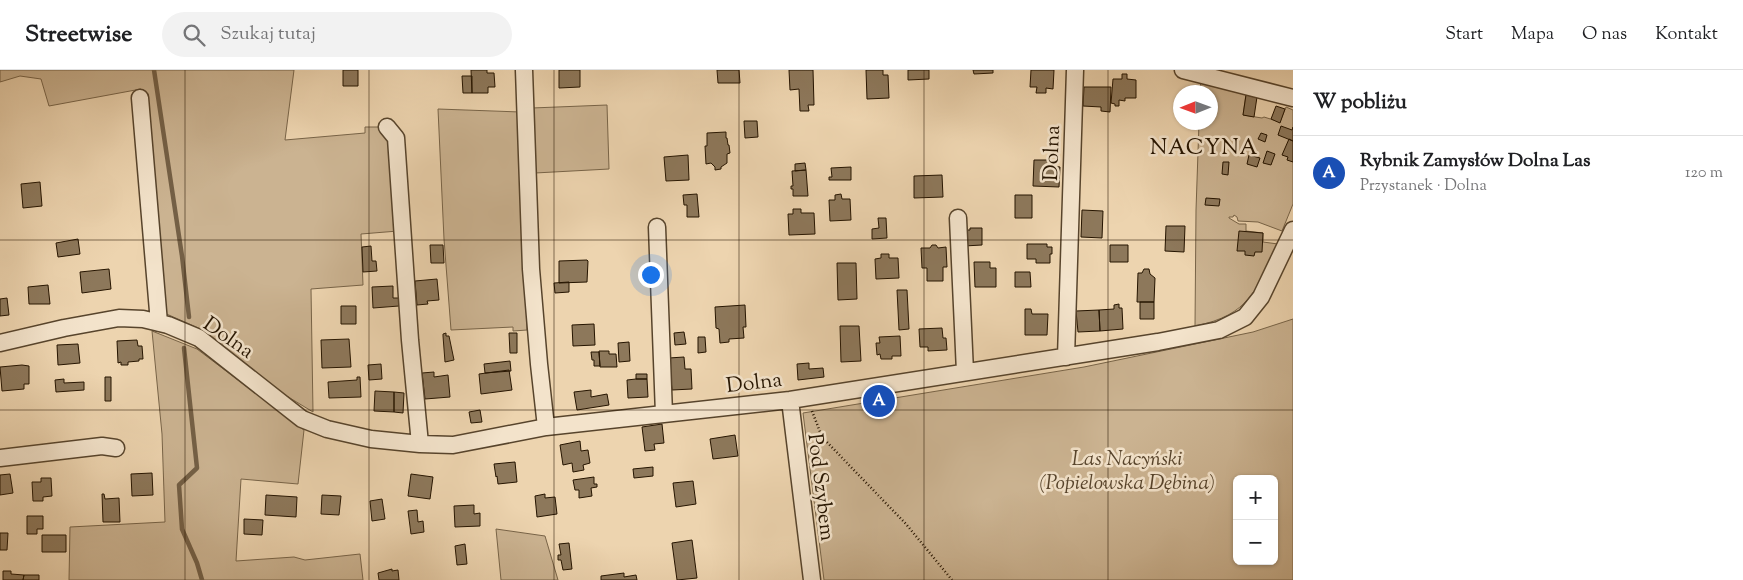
<!DOCTYPE html>
<html lang="pl">
<head>
<meta charset="utf-8">
<style>
  :root { --surface:#fff; --page:#f2f2f2; --text:#202124; --muted:#757577; --line:#e0e0e0; --accent:#8f2418 }
  body { margin:0; font-family:"Sorts Mill Goudy",serif; background:var(--page); color:var(--text) }
  .controls { position:absolute; right:15px; bottom:15px; display:grid; overflow:hidden; border-radius:8px; box-shadow:0 1px 4px #0004 }
  .controls button { width:45px; height:45px; display:grid; place-items:center; padding:0; border:0; border-bottom:1px solid var(--line); background:var(--surface); color:var(--text); font:25px sans-serif }
  .compass { position:absolute; left:1173px; top:15px; width:45px; height:45px; border-radius:50%; background:var(--surface); box-shadow:0 1px 4px #0004; rotate:269deg }
  .you { position:absolute; left:650px; top:204px; width:18px; height:18px; margin:-12px; border:4px solid #fff; border-radius:50%; background:#1a73e8; box-shadow:0 0 0 8px #1a73e833 }
  .badge { display:grid; place-items:center; width:32px; height:32px; border-radius:50%; background:var(--accent); color:#fff; font-size:16px; font-weight:700 }
  .pin { position:absolute; translate:-50% -50%; border:2px solid #fff; box-shadow:0 1px 5px #0006 }
  .list { margin:0; padding:0; list-style:none }
  h2 { display:flex; justify-content:space-between; align-items:center; height:65px; margin:0; padding:0 20px; font-size:21px }
  h2 small { font-size:16px; font-weight:400; color:var(--muted) }
  .list li { display:grid; grid-template-columns:32px 1fr auto; gap:15px; align-items:center; box-sizing:border-box; height:75px; padding:0 20px; border-top:1px solid var(--line) }
  .list b { display:block; font-size:19px; white-space:nowrap }
  .list p { margin:0; font-size:16px; white-space:nowrap; color:var(--muted) }
  .list em { font-size:16px; font-style:normal; color:var(--muted) }
  .icon { flex:none; width:28px; height:28px; fill:none; stroke:currentColor; stroke-width:2; stroke-linecap:round; stroke-linejoin:round }
  .map { position:relative; flex:none; width:1293px; height:510px; overflow:hidden }
  header { display:flex; align-items:center; gap:30px; box-sizing:border-box; height:70px; padding:0 25px; background:var(--surface); border-bottom:1px solid var(--line) }
  header strong { font-size:24px }
  nav { display:flex; gap:28px; margin-inline-start:auto; font-size:18px }
  .search { width:350px; height:45px; background:var(--page); display:flex; align-items:center; gap:12px; box-sizing:border-box; padding:0 18px; border-radius:28px; color:var(--muted); font-size:19px }
  main { display:flex }
  aside { flex:1; background:var(--surface) }
  .map>svg:first-child { display:block }
</style>
</head>
<body>
<header>
<strong>Streetwise</strong>
<div class="search"><svg class="icon" aria-label="search" viewBox="0 0 24 24"><circle cx="10" cy="10" r="6"/><path d="M15 15l6 6"/></svg>Szukaj tutaj</div>
<nav><a>Start</a><a>Mapa</a><a>O nas</a><a>Kontakt</a></nav>
</header>
<main>
<div class="map">
<svg width="1293" height="510" viewBox="0 0 1293 510">
  <rect width="100%" height="100%" fill="#edd4af"/>
  <filter id="stains"><feTurbulence type="fractalNoise" baseFrequency=".004" numOctaves="4"/><feColorMatrix values="0 0 0 0 .2 0 0 0 0 .09 0 0 0 0 .02 0 0 0 .5 -.17"/></filter>
  <radialGradient id="worn" r=".72"><stop offset=".6" stop-color="#630" stop-opacity="0"/><stop offset="1" stop-color="#630" stop-opacity=".3"/></radialGradient>
  <!-- green -->
  <path fill="#cbb391" stroke="#786448" fill-rule="evenodd" d="M0,0h294l-9,70 80,-7v-6h22l11,104 -37,3 2,51 -52,4 2,123 -28,-17 -82,-65 -41,-18 -7,-58 -14,-165 -92,17 -8,-27 -21,-3 -20,6z
    M1201,7l45,17 -3,21 19,3 2,-1 16,5 6,-15 7,3v94l-11,27 -24,-9 -20,-1 -1,-4 -3,-2 -1,2h-4v1l10,6h7v7l17,2v9l15,2c-22,46 -28,71 -83,82l1,-116 3,-87 11,-1v-30h-10z
    M607,35l2,64 -74,4 -3,-65z
    M438,39l82,3 7,218 -14,1v-4l-62,3 -7,-91z
    M1293,249v261h-469l-21,-167 281,-46 169,-35zM1237,409h37v82h-37z
    M152,261l45,18 107,81 -6,54 -57,-5 -5,82 58,-4 11,3 55,-6 3,26h-294l1,-53 95,-5 -3,-88z
    M496,459l49,7 13,44h-57z"/>
  <g fill="none" stroke-linecap="round" stroke-linejoin="round">
    <!-- stream -->
    <path stroke="#746046" stroke-width="4.5" d="M154,0l28,186 7,61
      M184,278l13,120 -18,17 3,44 15,34 5,17"/>
  </g>
  <!-- building -->
  <path fill="#8d785b" stroke="#251400" d="M343,0h15v16h-15z
    M471,0h16v3h7l1,14h-7v6h-16z
    M559,0h21v17l-21,1z
    M717,0h22l1,13h-22z
    M789,0h24l1,35h-6l1,6h-9l-1,-22 -9,1z
    M866,0h17v5h5l1,23 -22,1z
    M908,0h21v9l-21,1z
    M973,0h20v3l-19,1z
    M1031,0h23l-1,19 -7,-1v5h-10l1,-6h-7z
    M1122,4h5v5l9,1v18h-11v3l-6,-1v6h-4v-2l-4,-1 2,-24h9z
    M462,6h10v17h-9z
    M1084,17h27l-1,25 -9,-1v-4l-18,-1z
    M1246,25l11,2 -3,20 -11,-2z
    M1276,36l9,3 -5,14 -9,-4z
    M744,51h13l1,16 -13,1z
    M1281,56l11,4 1,-3v14l-15,-6z
    M726,62v6h1l1,7h1l1,8 -3,1v9l-6,4v2l-6,1v-3l-4,-4 -5,1 -1,-18h2v-13z
    M1261,63l6,2 -2,7 -7,-3z
    M1289,69l4,2v21l-6,-2 1,-3 -6,-2z
    M1267,81l8,3 -4,11 -8,-2z
    M688,85l1,25 -23,1 -2,-24z
    M1249,85l11,3 -3,9 -10,-3z
    M1034,90h17v6l9,1 -1,20 -26,-1z
    M1223,92h6l-1,13 -6,-1z
    M805,93l1,7 -11,1v-7z
    M851,97v13h-22v-3h3l-1,-9z
    M806,100l2,26h-15v-7h-2v-3h2l-1,-15z
    M942,105l1,22 -29,1v-22z
    M40,112l2,24 -19,2 -2,-24z
    M697,124l2,23h-12v-12h-3l-1,-10z
    M841,124l1,5h8l1,21 -21,1 -1,-21h6v-5z
    M1015,125h17v23h-17z
    M1206,128l14,1 -1,7 -14,-1z
    M793,139h8v4h13l1,21 -26,1 -1,-21h5z
    M1082,140l21,1 -1,27 -21,-1z
    M878,148h8l1,20 -15,1v-10l7,-1z
    M1166,156h19l-1,26 -19,-1z
    M970,158h12v17l-18,1v-16h6z
    M1239,161l24,2 -1,19h-7l-1,4 -9,-1v-4h-8z
    M78,169l2,15 -22,3 -2,-14z
    M1027,174h20v3h5v7h-2v9h-14v-4h-9z
    M430,175h13l1,18h-13z
    M932,175h4l2,3 8,-1 1,20h-4v14h-16v-13h-5l-1,-20h9z
    M1110,175h18v17h-18z
    M371,176l1,15h4l1,10 -14,1 -1,-25z
    M881,184h8v4h9l1,20 -23,1 -1,-20 6,-1z
    M587,190l1,1 -1,21 -28,1v-22z
    M974,192h16v6h6v19h-21z
    M837,193h19l1,36 -19,1z
    M109,199l2,20 -29,4 -2,-21z
    M1144,199h5l1,5 5,4 -1,24h-17l1,-29h4z
    M1015,202h15l1,15h-16z
    M437,209l2,21 -12,1 1,3 -11,1 -2,-24z
    M569,212v10l-14,1 -1,-10z
    M48,215l2,19h-21l-1,-17z
    M393,216v12h6v8l-26,2 -1,-21z
    M897,220h10l2,39 -10,1z
    M7,228l2,17 -9,1v-17z
    M1140,232h14v17h-14z
    M1119,234v4h3l1,21 -23,2 -1,-21 15,-1v-4z
    M745,235l1,22h-3l1,11 -15,1v3l-9,1 -1,-14 -3,-1 -1,-21z
    M341,236h15v18h-15z
    M1025,239h6l1,5h16l-1,21h-22z
    M1099,240l1,21 -22,1 -2,-21z
    M594,254l1,21 -22,1 -1,-21z
    M840,256h19l2,35 -20,1z
    M942,258l1,10h3l1,12 -19,1v-4h-8l-1,-18z
    M684,262l2,12 -11,1 -1,-12z
    M446,263v3h3l5,24 -9,2 -2,-26v-2z
    M509,263h8v20h-7z
    M900,266l1,20h-9v3h-11l-1,-5 -3,1 -1,-12h4l-1,-6z
    M698,267h7l1,15 -8,1z
    M349,269l2,28 -29,1 -1,-28z
    M137,270l1,6h4l1,13h-4v2l-11,1v3h-7v-3l-3,1 -1,-22z
    M629,272l1,19 -11,1 -1,-19z
    M78,274l2,19 -22,2 -1,-20z
    M599,281h10v3h7l1,13h-17z
    M591,282h8l1,14h-6v-6h-2z
    M684,287l1,12h6l1,20 -20,1 -3,-32z
    M510,291l1,10 -26,2 -1,-9z
    M809,293v6l14,-1 1,9 -26,3 -1,-16z
    M381,294l1,15 -13,1 -1,-15z
    M22,295l7,1v18h-5v5l-22,2 -2,-24z
    M509,300l3,20 -31,4 -2,-20z
    M434,302v5l14,-2 2,22 -25,2 -3,-26z
    M636,304h11v5h-11z
    M105,307h6v24h-6z
    M357,307h3l1,20 -32,1 -1,-16 29,-2z
    M64,309v4l20,-1v8l-28,2 -1,-12z
    M636,309h11l1,18 -20,1 -1,-18z
    M591,320v7l16,-3 2,11 -32,5 -3,-18z
    M375,321l19,1v20l-20,-1z
    M394,322l10,1 -1,20 -9,-1z
    M480,340l2,12 -11,1 -2,-11z
    M662,354l2,19 -10,1 1,6 -10,1 -3,-24z
    M735,365l3,21 -25,3 -3,-20z
    M580,371l1,10 7,-1 2,13 -7,2 1,5 -11,2 -1,-9 -9,2 -3,-20z
    M515,392l2,20 -19,2 -1,-8 -1,1 -2,-13z
    M653,397v9l-19,2 -1,-9z
    M152,403l1,22 -21,1 -1,-22z
    M10,404l3,19 -13,2v-20z
    M411,404l22,3 -3,22 -22,-3z
    M594,407v7h3v3l-6,1 1,8 -13,2v-8h-4l-2,-10z
    M41,408h10l1,18 -9,1v4h-10l-1,-19h9z
    M693,411l3,23 -20,3 -3,-24z
    M102,424h2l1,5 14,-1 1,24h-17z
    M545,424v4l10,-1 2,17 -20,3 -2,-21z
    M266,425l31,2 -1,20 -31,-2z
    M322,425l19,1 -2,19 -18,-1z
    M382,429l3,20 -13,2 -2,-20z
    M474,435v9l6,-1v13l-25,1 -1,-21z
    M417,440l1,12 5,-1 1,11 -13,2 -3,-23z
    M27,446h16v13h-6v5h-10z
    M244,449l19,1 -1,15 -18,-1z
    M0,463h8l-1,17h-7z
    M42,465h24v17h-24z
    M692,470l5,38 -20,2 -5,-37z
    M569,473l3,26 -9,1 -2,-10h-3v-5h3l-2,-11z
    M465,474l2,20 -10,1 -2,-19z
    M392,499v2l6,-1 1,10h-20l-1,-7z
    M3,501h8v3l13,1 -1,5h-20z
    M624,503v4l12,-2 1,5h-36v-4z
    M24,505h15v5h-16z"/>
  <g fill="none" stroke-linecap="round" stroke-linejoin="round">
    <!-- minor casing -->
    <g stroke="#57442c" stroke-width="19">
      <path id="minor" d="M524,0l7,199 8,95 7,63
        M1183,0l110,28
        M140,28l19,225
        M387,57l9,11 14,202 10,104
        M958,148l7,154
        M657,157l7,187
        M0,273l64,-15 55,-10 24,1 25,6 31,13 103,81 25,10 44,10 49,5 33,1 93,-18 244,-27 368,-58 61,-12 26,-13 16,-20 32,-67
        M1066,287l9,-287
        M790,330l22,180
        M0,388l102,-12 14,2"/>
    </g>
    <!-- path -->
    <path stroke="#251400" stroke-width="2.5" stroke-dasharray="1 2.5" stroke-linecap="butt" d="M812,341l10,26 84,87 46,56"/>
    <!-- minor -->
    <use href="#minor" stroke="#f3e3cb" stroke-width="16"/>
  </g>
  <!-- grid -->
  <path fill="none" stroke="#251400" stroke-width="1" stroke-opacity="0.55" d="M185,0v510M369,0v510M554,0v510M739,0v510M924,0v510M1108,0v510M0,170h1293M0,340h1293"/>
  <g text-anchor="middle" stroke-width="5" stroke-linejoin="round" paint-order="stroke">
    <!-- street labels -->
    <g font-size="21" fill="#251400" stroke="#f3e3cb">
      <text transform="translate(1051 83) rotate(-88)" y="7">Dolna</text>
      <text transform="translate(229 267) rotate(35)" y="7">Dolna</text>
      <text transform="translate(754 312) rotate(-7)" y="7">Dolna</text>
      <text transform="translate(822 417) rotate(83)" y="7">Pod Szybem</text>
    </g>
    <!-- park labels -->
    <g font-size="21" font-style="italic" fill="#57442c" stroke="#f3e3cb">
      <text x="1127" y="395">Las Nacyński<tspan x="1127" dy="24">(Popielowska Dębina)</tspan></text>
    </g>
    <!-- neighbourhood labels -->
    <g font-size="22" letter-spacing="1" fill="#251400" stroke="#f3e3cb">
      <text x="1204" y="84">NACYNA</text>
    </g>
  </g>
  <rect width="100%" height="100%" filter="url(#stains)"/>
  <rect width="100%" height="100%" fill="url(#worn)"/>
</svg>
<div class="controls">
<button>+</button>
<button>−</button>
</div>
<svg class="compass" viewBox="-18 -18 36 36"><path d="M0-13l5 13h-10z" fill="#e53935"/><path d="M0 13l5-13h-10z" fill="#757577"/></svg>
<div class="you"></div>
<div class="pin badge" style="left:879px;top:331px;background:#1a4fb4">A</div>
</div>
<aside>
<h2>W pobliżu<small></small></h2>
<ul class="list">
<li><span class="badge" style="background:#1a4fb4">A</span><div><b>Rybnik Zamysłów Dolna Las</b><p>Przystanek · Dolna</p></div><em>120 m</em></li>
</ul>
</aside>
</main>
</body>
</html>
